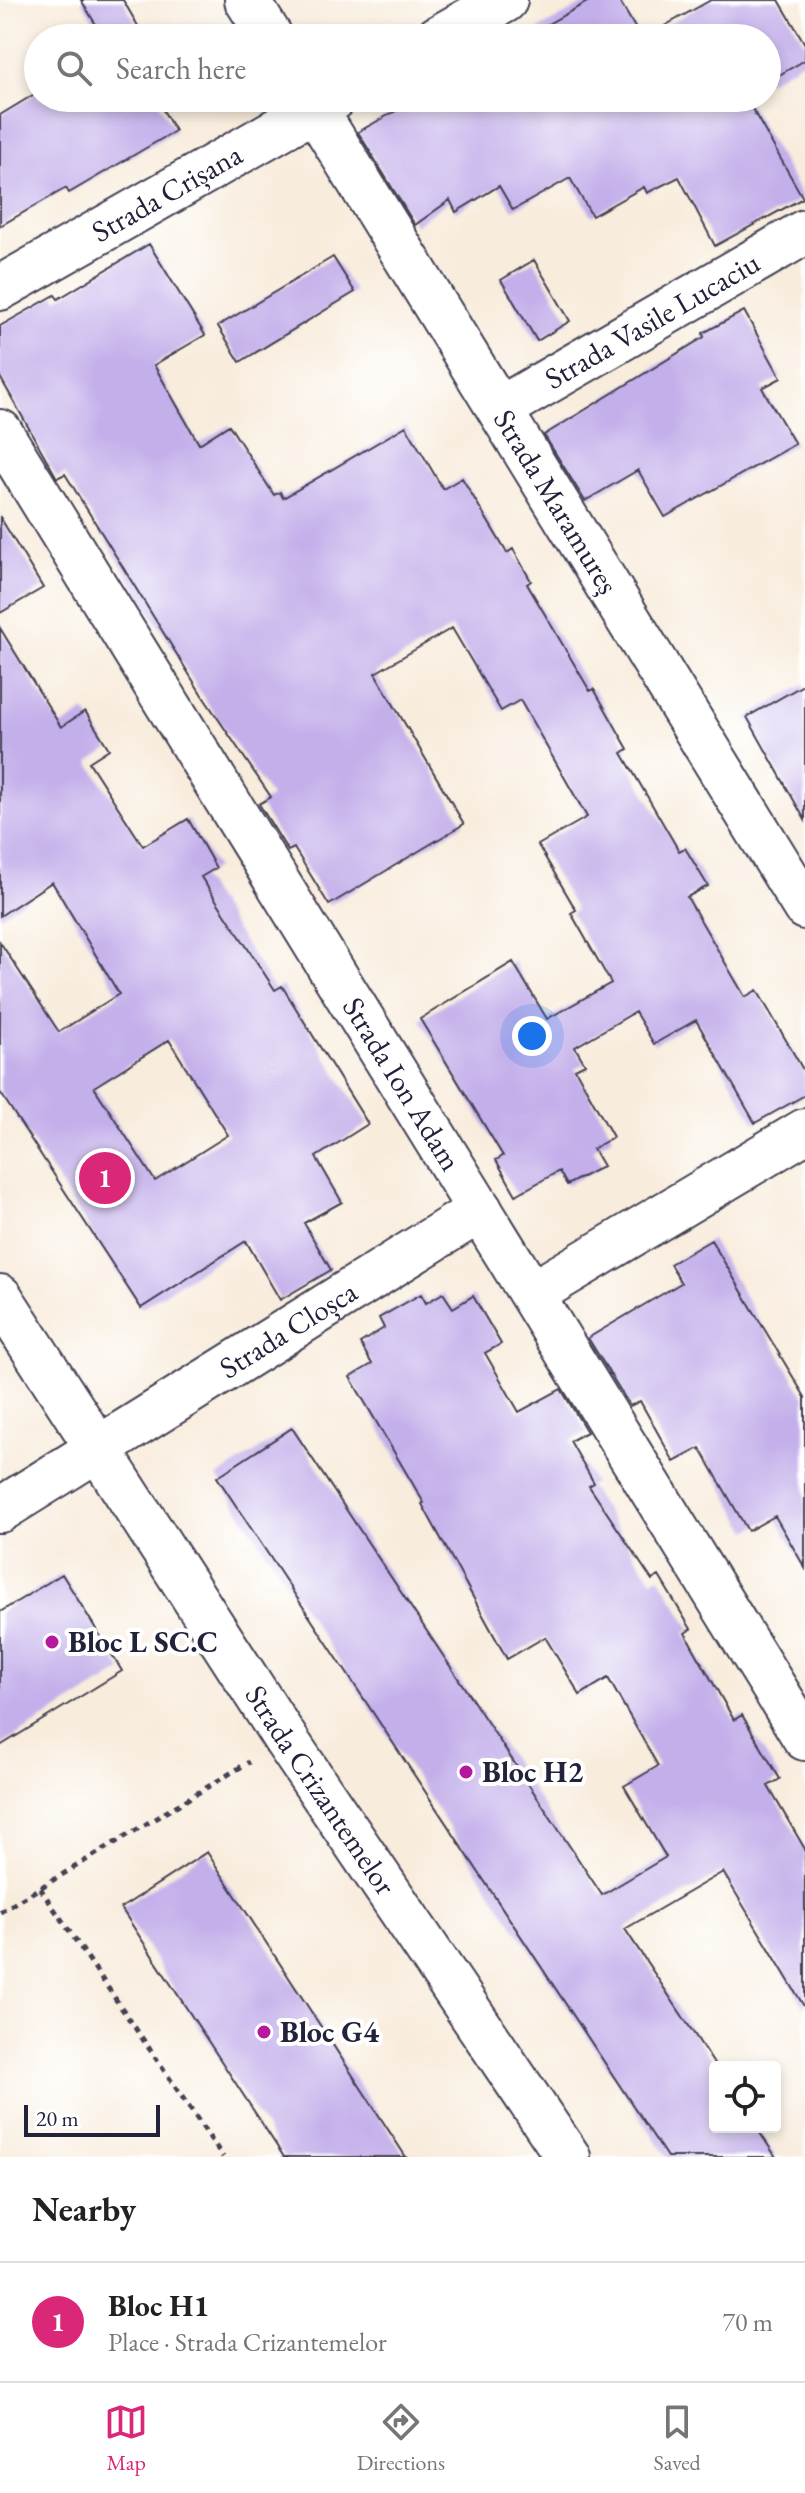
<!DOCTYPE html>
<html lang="en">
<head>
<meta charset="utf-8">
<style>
  :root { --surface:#fff; --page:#f6f6f6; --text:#222; --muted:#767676; --line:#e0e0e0; --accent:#db2777 }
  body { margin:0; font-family:"EB Garamond",serif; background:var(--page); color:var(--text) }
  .controls { position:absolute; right:24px; bottom:24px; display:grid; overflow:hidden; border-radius:8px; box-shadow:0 4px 12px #0003 }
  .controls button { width:72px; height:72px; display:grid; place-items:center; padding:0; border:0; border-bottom:2px solid var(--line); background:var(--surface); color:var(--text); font:40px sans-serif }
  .scale { position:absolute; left:24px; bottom:20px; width:136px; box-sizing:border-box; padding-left:8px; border:4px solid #22223b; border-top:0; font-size:22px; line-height:28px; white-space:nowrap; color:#22223b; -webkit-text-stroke:6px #fff; paint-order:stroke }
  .you { position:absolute; left:532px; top:1036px; width:28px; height:28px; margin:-20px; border:6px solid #fff; border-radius:50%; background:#1a73e8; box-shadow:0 0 0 12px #1a73e833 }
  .badge { display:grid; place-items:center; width:52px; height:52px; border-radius:50%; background:var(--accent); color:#fff; font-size:26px; font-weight:700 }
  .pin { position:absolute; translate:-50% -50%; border:4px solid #fff; box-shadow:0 2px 8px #0006 }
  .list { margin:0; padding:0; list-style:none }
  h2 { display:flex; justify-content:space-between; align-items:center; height:104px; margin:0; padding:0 32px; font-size:34px }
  h2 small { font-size:26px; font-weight:400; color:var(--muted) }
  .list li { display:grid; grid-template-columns:52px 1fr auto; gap:24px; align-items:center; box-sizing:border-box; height:120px; padding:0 32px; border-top:2px solid var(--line) }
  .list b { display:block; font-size:30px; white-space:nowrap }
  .list p { margin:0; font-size:26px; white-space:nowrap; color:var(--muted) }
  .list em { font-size:26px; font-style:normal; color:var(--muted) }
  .icon { flex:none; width:44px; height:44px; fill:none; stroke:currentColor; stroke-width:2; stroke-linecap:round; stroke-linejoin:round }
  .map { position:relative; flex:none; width:805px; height:2157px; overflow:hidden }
  .search { position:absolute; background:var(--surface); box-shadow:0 4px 12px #0003; left:24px; right:24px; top:24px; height:88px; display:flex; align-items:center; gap:20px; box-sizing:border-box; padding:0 28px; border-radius:44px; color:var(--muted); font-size:30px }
  .sheet { height:224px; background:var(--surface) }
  nav { display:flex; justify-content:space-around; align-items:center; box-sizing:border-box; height:112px; border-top:2px solid var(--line); background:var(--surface); font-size:22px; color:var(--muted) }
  nav a { display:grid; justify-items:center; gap:4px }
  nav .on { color:var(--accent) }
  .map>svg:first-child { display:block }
</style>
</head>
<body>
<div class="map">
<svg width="805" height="2157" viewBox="0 0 805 2157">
  <rect width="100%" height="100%" fill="#fff"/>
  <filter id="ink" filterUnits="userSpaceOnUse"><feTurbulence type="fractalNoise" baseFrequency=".0125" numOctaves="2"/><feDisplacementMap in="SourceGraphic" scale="16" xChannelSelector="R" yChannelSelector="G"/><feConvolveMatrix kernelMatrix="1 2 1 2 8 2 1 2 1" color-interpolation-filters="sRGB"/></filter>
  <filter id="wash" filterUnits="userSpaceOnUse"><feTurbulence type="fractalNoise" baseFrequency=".006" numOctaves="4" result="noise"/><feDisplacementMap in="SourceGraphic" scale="32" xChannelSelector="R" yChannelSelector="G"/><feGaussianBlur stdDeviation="1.8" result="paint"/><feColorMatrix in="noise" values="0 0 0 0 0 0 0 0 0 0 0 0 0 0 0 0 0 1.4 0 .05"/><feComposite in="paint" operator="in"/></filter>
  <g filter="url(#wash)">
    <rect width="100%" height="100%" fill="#f8ecdc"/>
    <g id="blocks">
      <!-- building -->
      <path fill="#c3afea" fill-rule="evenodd" d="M81,0h42l22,38h-41z
        M591,0h28l22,38h-118z
        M711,0h68l26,44v16l-38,22v-44h-124z
        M38,92v6h118l19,33 -106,62 -3,-5 -66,38v-111z
        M419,98h327l57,100 -88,48 -36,-69 -32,16 -3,-6 -52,29 -22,-38 -57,32 -14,-24 -43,26 -6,-12 -35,25 -57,-93z
        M149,244l56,91 -51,30 45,79 30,-19 45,70 6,-3 3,6 123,-72 37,63 19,-11 45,75 6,-4 18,32 -4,3 63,107 4,-2 34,60 -6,4 57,98 6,-3 23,38 -21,11 58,100 12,-7 48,83v22l-50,28 -59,-103 -42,24 -19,-32 -60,35 10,17 -10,5 38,68 -20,12 10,17 -36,19 -8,-14 -43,24 -20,-35 7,-4 -83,-137 93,-57 34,57 64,-36 -40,-70 5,-3 -38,-65 49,-28 -67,-117 -19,11 -49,-83 -77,45 89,151 -135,81 -35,-57 -6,3 -29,-47 12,-7 -69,-102 -137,-221 -8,4 -57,-101v-51l55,-31 3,4z
        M333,257l22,35 -115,70 -22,-36z
        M534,260l36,61 -33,20 -36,-61z
        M744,311l37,67 -19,10 33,56 -130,73 -27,-47 -53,31 -41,-66 160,-98 -1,-4z
        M0,517l43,71 -43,25z
        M0,628l61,99 24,-16 24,38 -20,13 54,84 45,-27 28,49 -15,9 74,113 7,-4 86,138 -52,33 26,45 -38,21 27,47 -51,30 -34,-59 -105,67 -141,-216v-150l59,90 60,-38 -67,-112 -52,34zM169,1040l59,95 -73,46 -61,-94z
        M805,684v136l-58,-103z
        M711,1240l94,157v171l-30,-52 -27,15 -48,-83 -26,14 -34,-61 -10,5 -42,-68 93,-55 -11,-19z
        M443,1293l10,15 20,-12 28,48 -16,9 34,59 42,-23 26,43 -17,9 24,42 -5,3 63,94 7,-4 32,53 -6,4 49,87 8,-5 38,64 -12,7 37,63v159l-82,-136 -98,57 91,138 -1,60h41l20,30h-109l-450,-680 75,-49 310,467 64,-38 -42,-71 34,-20 -50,-88 -28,17 -35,-58 -38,22 -85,-155 2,-1 -74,-126 22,-13 -12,-21 24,-15 -5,-10 42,-24 5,9z
        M62,1574l60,97 -122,75v-134z
        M207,1852l199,305h-122l-163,-249z"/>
    </g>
  </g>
  <g filter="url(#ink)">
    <use href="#blocks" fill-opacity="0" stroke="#424053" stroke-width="2"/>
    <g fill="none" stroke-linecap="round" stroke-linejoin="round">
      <!-- minor casing -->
      <g stroke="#424053" stroke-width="48">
        <g id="minor">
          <path d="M247,0l24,38"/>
          <path d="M438,38l67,-38"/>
          <path id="s1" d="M308,98l497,809"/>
          <path id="s2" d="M0,288l334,-190"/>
          <path id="s3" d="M500,409l305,-177"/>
          <path id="s4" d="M0,432l805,1306"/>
          <path d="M532,1294l273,-163"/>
          <path id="s5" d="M0,1297l286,443 282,417"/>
          <path id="s6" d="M0,1510l480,-300"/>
        </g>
      </g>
      <!-- path -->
      <path stroke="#424053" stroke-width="5" stroke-dasharray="6 6" stroke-linecap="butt" d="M40,1888l183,269
        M0,1912l249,-150"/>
      <!-- minor -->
      <use href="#minor" stroke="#fff" stroke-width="44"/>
    </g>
  </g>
  <!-- markers -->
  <g fill="#b5179e" stroke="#fff" stroke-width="3">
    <circle cx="52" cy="1642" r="8"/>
    <circle cx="466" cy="1772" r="8"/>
    <circle cx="264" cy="2032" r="8"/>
  </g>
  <g text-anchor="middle" stroke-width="8" stroke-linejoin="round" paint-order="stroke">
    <!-- street labels -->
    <g font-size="30" fill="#22223b" stroke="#fff">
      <text dy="10" stroke="none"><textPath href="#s2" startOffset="192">Strada Crișana</textPath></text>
      <text dy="10" stroke="none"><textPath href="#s3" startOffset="176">Strada Vasile Lucaciu</textPath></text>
      <text dy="10" stroke="none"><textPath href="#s1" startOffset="474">Strada Maramureș</textPath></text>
      <text dy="10" stroke="none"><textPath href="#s4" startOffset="766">Strada Ion Adam</textPath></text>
      <text dy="10" stroke="none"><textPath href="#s6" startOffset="340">Strada Cloșca</textPath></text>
      <text dy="10" stroke="none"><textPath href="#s5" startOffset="588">Strada Crizantemelor</textPath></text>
    </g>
    <!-- poi labels -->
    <g font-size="30" font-weight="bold" fill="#22223b" stroke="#fff" text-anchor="start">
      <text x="68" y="1652">Bloc L SC.C</text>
      <text x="482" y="1782">Bloc H2</text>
      <text x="280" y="2042">Bloc G4</text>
    </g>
  </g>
</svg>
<div class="controls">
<button><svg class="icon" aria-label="locate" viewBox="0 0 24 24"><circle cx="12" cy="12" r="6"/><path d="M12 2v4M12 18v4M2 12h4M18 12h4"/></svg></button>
</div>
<div class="scale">20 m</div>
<div class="you"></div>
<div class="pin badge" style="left:105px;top:1178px">1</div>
<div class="search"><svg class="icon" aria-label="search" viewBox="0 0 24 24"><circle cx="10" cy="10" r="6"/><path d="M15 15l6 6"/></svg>Search here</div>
</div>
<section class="sheet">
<h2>Nearby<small></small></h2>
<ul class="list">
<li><span class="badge">1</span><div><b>Bloc H1</b><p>Place · Strada Crizantemelor</p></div><em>70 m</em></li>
</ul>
</section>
<nav>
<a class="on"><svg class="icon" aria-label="map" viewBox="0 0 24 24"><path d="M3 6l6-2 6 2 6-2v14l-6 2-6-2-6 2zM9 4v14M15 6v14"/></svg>Map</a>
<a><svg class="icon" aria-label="directions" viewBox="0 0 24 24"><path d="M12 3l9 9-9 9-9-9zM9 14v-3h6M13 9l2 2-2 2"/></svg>Directions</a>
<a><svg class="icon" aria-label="saved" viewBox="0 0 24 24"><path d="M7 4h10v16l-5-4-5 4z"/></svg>Saved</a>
</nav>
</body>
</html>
